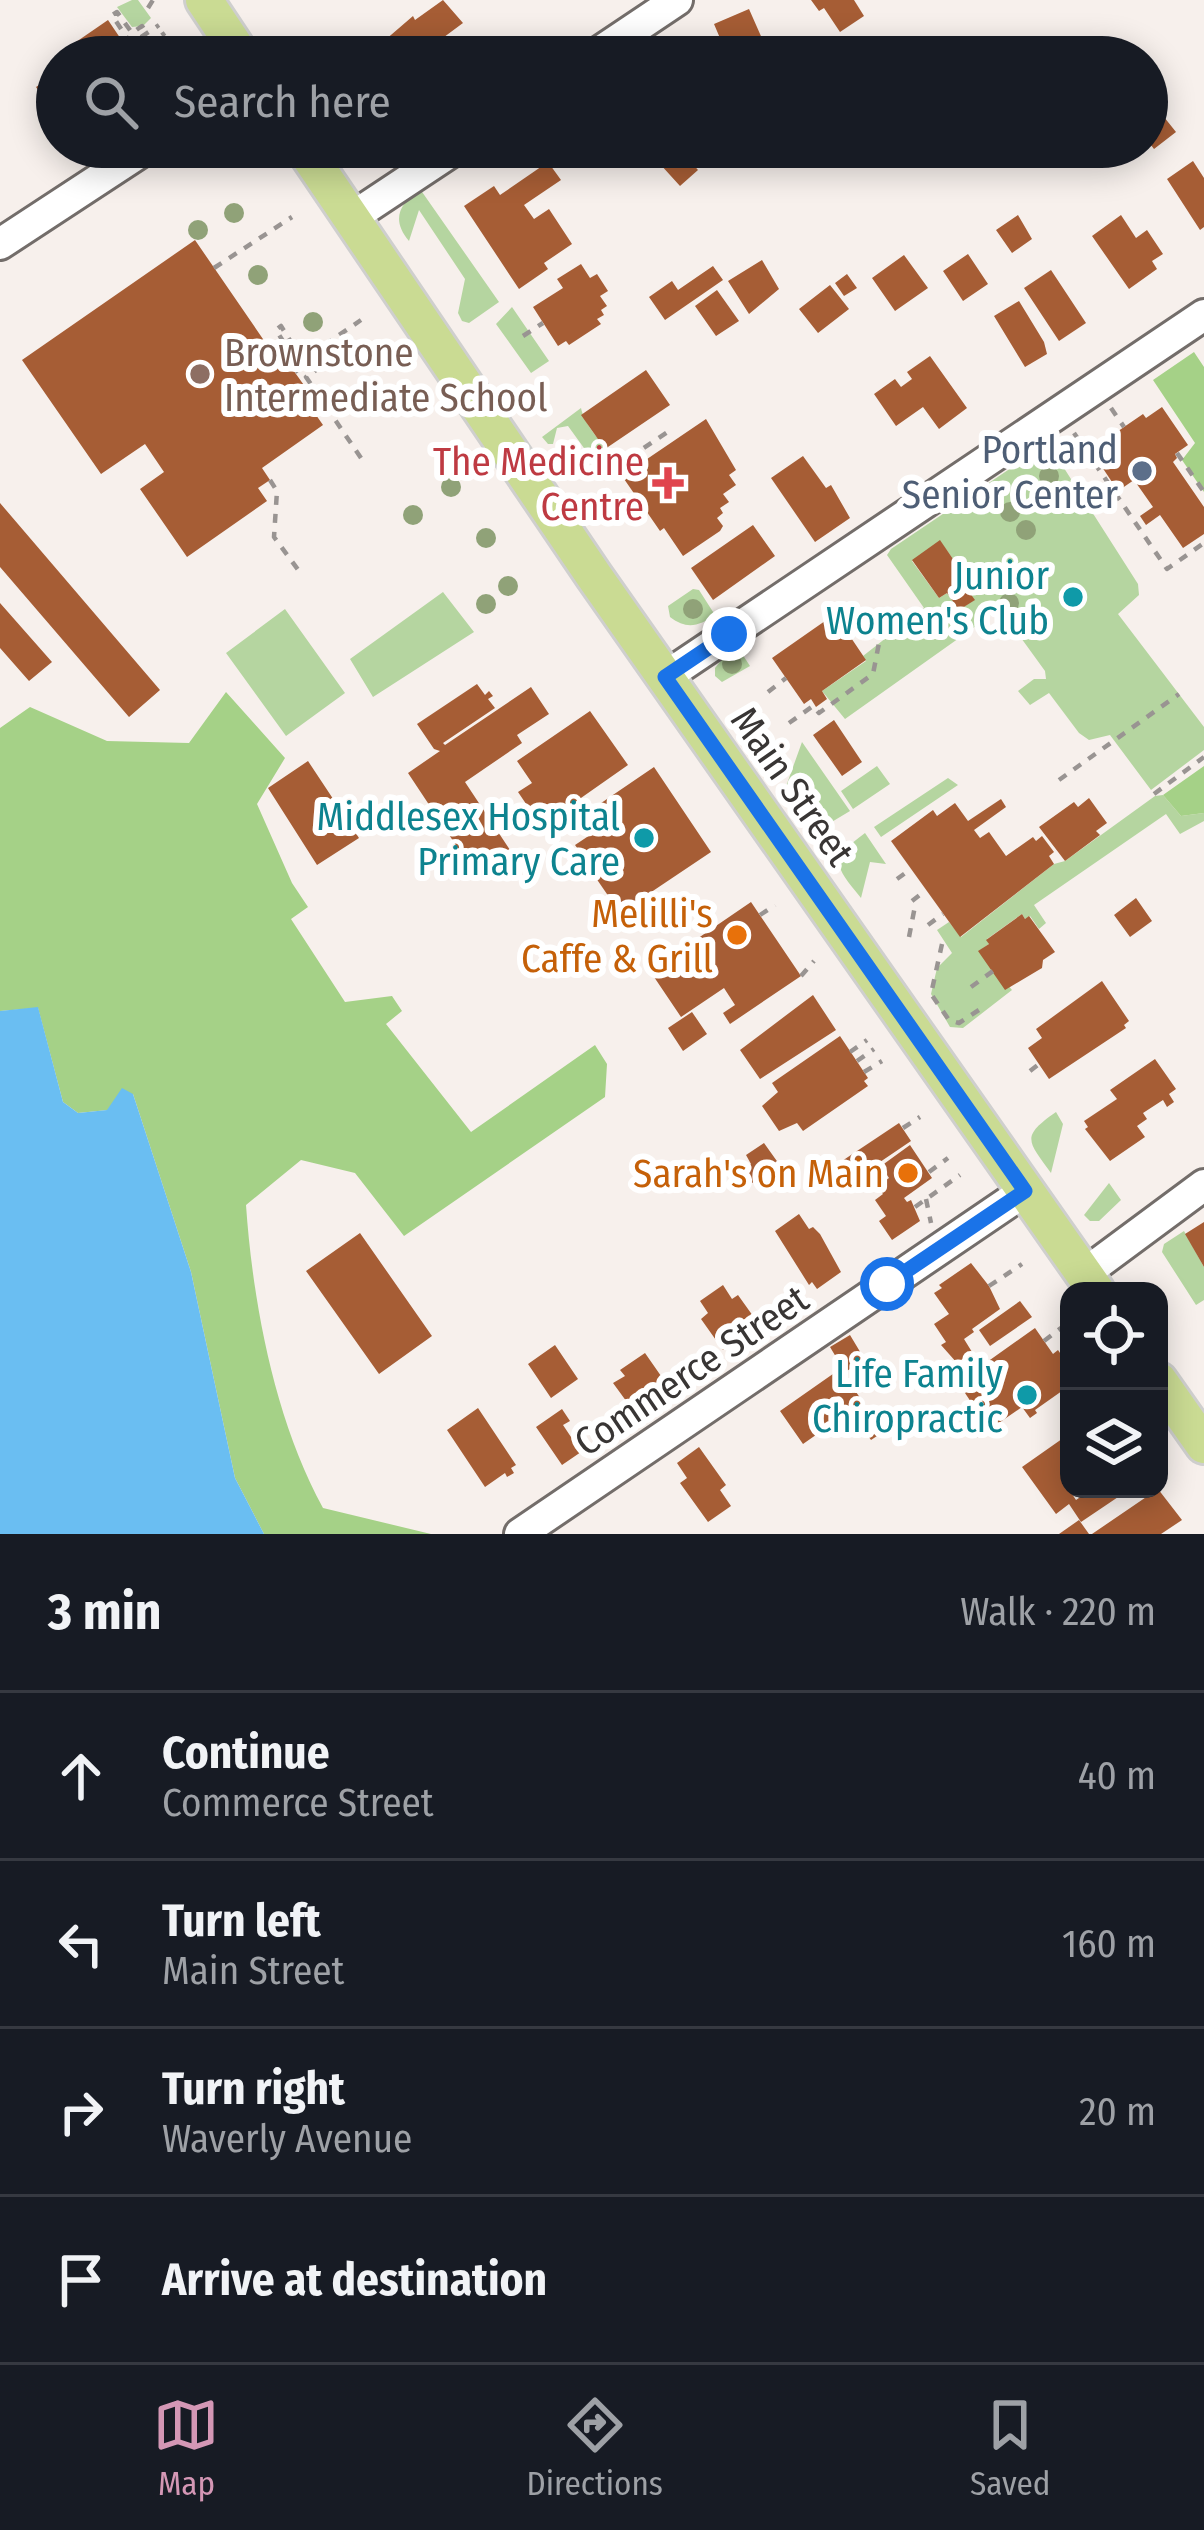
<!DOCTYPE html>
<html lang="en">
<head>
<meta charset="utf-8">
<style>
  :root { --surface:#171b24; --page:#242831; --text:#f1f3f6; --muted:#9ea1a6; --line:#363941; --accent:#d497b5 }
  body { margin:0; font-family:"Fira Sans Condensed",sans-serif; background:var(--page); color:var(--text) }
  .controls { position:absolute; right:36px; bottom:36px; display:grid; overflow:hidden; border-radius:24px; box-shadow:0 6px 30px #0003 }
  .controls button { width:108px; height:108px; display:grid; place-items:center; padding:0; border:0; border-bottom:3px solid var(--line); background:var(--surface); color:var(--text); font:60px sans-serif }
  .stop { position:absolute; width:36px; height:36px; margin:-27px; border:9px solid #1a73e8; border-radius:50%; background:#fff }
  .stop.end { background:#1a73e8; border-color:#fff; box-shadow:0 3px 12px #0008 }
  .list { margin:0; padding:0; list-style:none }
  h2 { display:flex; justify-content:space-between; align-items:center; height:156px; margin:0; padding:0 48px; font-size:51px }
  h2 small { font-size:39px; font-weight:400; color:var(--muted) }
  .list li { display:grid; grid-template-columns:78px 1fr auto; gap:36px; align-items:center; box-sizing:border-box; height:168px; padding:0 48px; border-top:3px solid var(--line) }
  .list b { display:block; font-size:45px; white-space:nowrap }
  .list p { margin:0; font-size:39px; white-space:nowrap; color:var(--muted) }
  .list em { font-size:39px; font-style:normal; color:var(--muted) }
  .icon { flex:none; width:66px; height:66px; fill:none; stroke:currentColor; stroke-width:2; stroke-linecap:round; stroke-linejoin:round }
  .map { position:relative; flex:none; width:1204px; height:1534px; overflow:hidden }
  .search { position:absolute; background:var(--surface); box-shadow:0 6px 30px #0003; left:36px; right:36px; top:36px; height:132px; display:flex; align-items:center; gap:30px; box-sizing:border-box; padding:0 42px; border-radius:66px; color:var(--muted); font-size:45px }
  .sheet { height:828px; background:var(--surface) }
  nav { display:flex; justify-content:space-around; align-items:center; box-sizing:border-box; height:168px; border-top:3px solid var(--line); background:var(--surface); font-size:33px; color:var(--muted) }
  nav a { display:grid; justify-items:center; gap:6px }
  nav .on { color:var(--accent) }
  .map>svg:first-child { display:block }
</style>
</head>
<body>
<div class="map">
<svg width="1204" height="1534" viewBox="0 0 1204 1534">
  <rect width="100%" height="100%" fill="#f7f0ec"/>
  <!-- green -->
  <path fill="#b5d5a0" fill-rule="evenodd" d="M132,0h6l13,18 -8,8 -11,1 -15,-20z
    M420,189l79,113 -30,21 -7,-2 -4,-8 7,-34 -46,-69 -10,31c-18,-21 -10,-37 11,-52z
    M512,307l37,54 -18,12 -35,-49z
    M581,408c3,16 20,35 32,46l-8,14 -8,-2 -29,-40 -11,2 -4,16h-5l-6,-7z
    M1048,443l90,141 1,11 -21,19 86,113v23l-53,40 -41,-55 -21,5 -10,-7 -30,-40 -19,12 -12,-14 16,-12h12l-1,-8 -45,-62 -155,110 -23,-28 44,-30 -3,-5 61,-48 -37,-53 4,-6zM940,541l26,36 -5,4 13,19 -15,10 -12,-17 -8,5 -27,-37z
    M693,589l6,1 16,25c-16,11 -28,15 -45,2l-2,-11z
    M443,592l31,40 -101,65 -23,-38z
    M285,609l60,84 -59,43 -60,-83z
    M735,643l15,23 -28,16 -7,-6v-8z
    M802,742l48,69 -30,18 -13,-7 -23,-30z
    M877,766l13,18 -37,25 -12,-18z
    M948,778l10,7 -77,52 -7,-10z
    M1163,795l18,21 23,-3v8l-24,13 -14,-20 -132,91 12,18 -7,6 -9,-13 -5,3 -3,-5 -35,25 2,5 -10,7 33,39 -49,38 -13,-1 -19,-33 6,-26 15,-15 -15,-23 12,-8 12,15 93,-73 11,-3 90,-65z
    M865,833l21,31 -16,-2 -9,36c-27,-33 -32,-38 4,-65z
    M1056,1112l7,12 -12,49c-23,-32 -31,-36 5,-61z
    M1109,1183l12,17 -22,21h-9l-6,-6z
    M1184,1231l20,36v33l-8,5 -34,-53 2,-8z"/>
  <!-- forest -->
  <path fill="#a5d187" d="M1194,352l10,15v125l-22,-32 13,-17 -42,-63z
    M226,692l59,66 -28,46 35,79 16,24 -17,12 54,83 47,-6 10,15 -16,13 85,108 124,-87 12,19 -2,33 -201,139 -49,-63 -54,-13 -55,45c7,100 29,215 77,303l108,26h-167l-29,-56 -44,-206 -58,-178 -25,16 -30,3 -15,-11 -25,-94 -38,3v-283l30,-21 77,34 82,2z
    M1204,766v47l-23,3 -18,-21z"/>
  <!-- water -->
  <path fill="#6abef2" d="M38,1007l25,95 15,11 29,-3 15,-22 11,6 58,178 44,206 29,56h-264v-523z"/>
  <!-- building -->
  <path fill="#a65d35" d="M443,0l20,23 -27,20 -1,12 -40,2 -5,-6 -7,4 -6,-8 36,-31 2,4z
    M811,0h43l10,16 -24,16 -16,-24 -5,3z
    M749,9l15,34 -36,14 -14,-33z
    M108,20l25,37h-77l20,-15z
    M57,73v37l-4,3 -17,-26z
    M1160,112l16,20 -22,17 -7,-9v-17z
    M694,147h40l-24,19z
    M679,148l19,22 -18,16 -20,-22z
    M1193,161l11,17v49l-4,3 -33,-51z
    M548,162l13,18 -37,25 10,14 15,-10 23,35 -28,19 4,6 -29,20 -55,-83 30,-20 6,9z
    M1018,215l14,24 -20,14 -16,-23z
    M1121,215l15,23 11,-8 16,24 -11,7 5,8 -28,20 -37,-53z
    M195,240l90,131 6,-4 15,21 -6,4 23,33 -61,43 8,12 -12,8 9,13 -80,56 -47,-68 24,-17 -19,-28 -44,30 -79,-114z
    M968,254l20,30 -25,17 -20,-30z
    M904,255l24,33 -33,23 -23,-33z
    M762,260l17,29 -30,25 -21,-33z
    M581,264l9,14 7,-4 11,17 -8,5 7,10 -6,4 3,5 -7,4 4,5 -32,21 -3,-4 -8,5 -25,-39 30,-19 -6,-9z
    M713,266l10,14 -58,40 -16,-23 23,-16 6,9z
    M1051,270l35,53 -27,18 -35,-53z
    M847,274l10,14 -13,8 -9,-13z
    M830,285l19,24 -31,24 -19,-24z
    M717,290l22,31 -23,15 -21,-30z
    M1019,301l25,41 3,12 -22,13 -31,-51z
    M930,356l37,52 -28,21 -16,-22 -27,19 -22,-32 21,-15 6,8 11,-8 -5,-7z
    M646,370l24,35 -65,44 -24,-34z
    M1162,407l26,38 -13,9 2,4 -4,4 31,45v27l-21,14 -23,-33 -14,10 -6,-9 13,-9 -19,-27 -16,11 -24,-36 16,-11 -3,-5 17,-12 19,-13 3,4z
    M706,419l30,51 -7,5 7,10 -13,9 6,8 -9,6 3,5 -6,5 6,8 -3,5 -37,25 -19,-28 -4,3 -38,-55z
    M803,456l23,32 5,-3 19,33 -35,24 -44,-64z
    M0,503l160,187 -31,27 -129,-150z
    M753,525l22,31 -62,44 -22,-32z
    M940,540l26,38 -5,3 14,19 -16,10 -12,-17 -8,5 -27,-38z
    M1064 597a9 9 0 1 1 18 0a9 9 0 1 1-18 0Z
    M0,603l52,59 -23,19 -29,-33z
    M835,614l31,46 -44,31 5,8 -11,8 -5,-8 -7,5 -32,-46z
    M477,684l8,11 4,-4 4,5 -5,3 7,9 -52,35 2,2 86,-58 18,27 -32,21 5,8 -57,39 45,68 -35,24 -67,-101 32,-22 -6,-2 -17,-25z
    M590,711l38,54 -87,61 -23,-34 14,-9 -15,-22z
    M834,720l28,42 -20,14 -29,-41z
    M308,761l51,77 -42,27 -49,-77z
    M654,767l57,85 -91,61 -33,-48 -3,2 -9,-13 5,-2 -5,-7 21,-14 -11,-17z
    M1089,798l18,25 -11,8 4,4 -35,26 -26,-34 35,-25 4,5z
    M1001,799l5,8 -32,23 6,8 9,-6 17,24 27,-19 3,4 6,-5 12,16 -5,4 5,8 -94,73 -69,-96 42,-31 4,6 18,-13 13,18z
    M1136,898l16,23 -22,16 -16,-22z
    M751,902l50,74 -71,48 -7,-11 12,-8 -11,-17 -43,29 -31,-46z
    M1022,914l3,5 4,-3 26,36 -12,8 -1,8 -37,22 -27,-39 11,-7 -3,-4z
    M1102,981l27,40 -5,4 2,3 -77,51 -21,-31 14,-10 -6,-9z
    M813,995l23,35 -76,49 -20,-29z
    M692,1012l15,22 -24,17 -15,-23z
    M840,1036l28,42 -4,3 4,5 -65,45 -6,-8 -18,8 -17,-25 16,-14 -6,-9z
    M1155,1059l21,30 -7,5 5,8 -7,5 -4,-7 -20,13 4,6 -10,7 8,11 -35,24 -25,-32 3,-2 -4,-6 33,-22 -7,-9z
    M899,1123l12,18 -59,40 -13,-18z
    M764,1143l15,21 -27,19 -9,-13 8,-6 -5,-9z
    M910,1145l22,33 -28,20 3,4 4,-2 9,21 -28,19 -13,-19 7,-5 -11,-16 8,-6 -6,-8 12,-8 -8,-12z
    M799,1214l10,15 4,-2 7,7 21,38 -24,17 -5,-7 -3,3 -34,-54z
    M1204,1222v45l-19,-33z
    M360,1233l72,103 -53,38 -73,-103z
    M971,1263l18,23 11,23 -28,20 2,3 -10,7 8,13 -15,11 -16,-18 5,-3 -12,-18 15,-10 -15,-21 8,-5 -3,-3z
    M723,1285l9,14 6,-4 20,28 -13,10 3,3 -25,14 -22,-31 7,-6 -8,-12z
    M1020,1301l12,16 -42,29 -11,-16z
    M1035,1328l18,26 5,-4 11,16v20l-34,24 2,3 -7,5 -8,-11 -45,31 -14,-19 21,-15 -3,-5 -8,6 -8,-12 7,-5 -6,-11z
    M850,1335l15,25 -20,12 -15,-25z
    M555,1345l23,34 -27,19 -23,-34z
    M645,1353l23,33 -5,4 4,6 -24,17 -5,-8 -6,4 -19,-26 12,-7 -5,-6z
    M840,1369l23,33 -60,42 -23,-33z
    M478,1408l38,57 -5,3 3,5 -7,4 -2,-4 -20,14 -38,-57z
    M562,1409l8,12 -7,4 18,27 -19,13 -26,-38z
    M871,1415l12,17 -12,8 -12,-17z
    M1069,1434v48l-3,3 10,15 16,-11h38l-49,33 -12,-18 -13,10 -34,-47z
    M699,1447l27,38 -6,5 11,16 -23,16 -28,-39 7,-5 -10,-15z
    M1158,1489l24,31 -21,14h-69z
    M1079,1520l10,14h-30z"/>
  <g fill="none" stroke-linecap="round" stroke-linejoin="round">
    <!-- minor casing -->
    <g stroke="#736d6a" stroke-width="36">
      <path id="minor" d="M592,57l85,-57
        M351,218l107,-71
        M0,244l148,-97
        M665,677l539,-362
        M1084,1274l120,-89
        M520,1534l505,-343"/>
    </g>
    <!-- major casing -->
    <g stroke="#cfcfce" stroke-width="42">
      <path id="major" d="M204,0l38,57
        M303,147l291,429 502,715
        M1159,1381l45,64"/>
    </g>
    <!-- path -->
    <path stroke="#999492" stroke-width="4.5" stroke-dasharray="9 9" stroke-linecap="butt" d="M148,8l5,-8
      M131,44l-19,-29 5,-3 15,21 10,-7 5,7
      M126,47l33,-22
      M132,56l33,-23
      M214,268l78,-51
      M523,336l20,-13
      M295,372l5,-4 -24,-38 5,-4 15,24 6,-4 8,9
      M1111,408l13,19
      M1074,433l93,136 37,-26
      M1177,453l27,39
      M361,458l-55,-81 9,-6 1,-7 -6,-9 51,-35
      M593,460l11,-7
      M614,468l58,-39
      M270,480l7,11 -3,46 25,34
      M768,692l18,-14
      M789,723l24,-17 6,7 54,-39 6,-31
      M1059,780l120,-86
      M1154,794l50,-37
      M897,879l14,-10
      M912,901l14,-11
      M760,915l15,-10
      M928,925l15,-11
      M909,937l6,-31
      M942,944l-11,50 18,26 10,3 26,-17
      M801,976l13,-15
      M971,987l22,-16
      M850,1052l17,-12
      M857,1061l17,-12
      M1030,1071l9,-7
      M864,1072l18,-11
      M903,1128l17,-11
      M929,1172l19,-14
      M926,1199l5,24
      M915,1207l45,-32
      M989,1286l33,-22
      M1044,1341l21,-16"/>
    <!-- minor -->
    <use href="#minor" stroke="#fff" stroke-width="30"/>
    <!-- major -->
    <use href="#major" stroke="#cadb93" stroke-width="36"/>
  </g>
  <!-- trees -->
  <g fill="#90a278">
    <circle cx="234" cy="213" r="10"/>
    <circle cx="198" cy="230" r="10"/>
    <circle cx="258" cy="275" r="10"/>
    <circle cx="313" cy="322" r="10"/>
    <circle cx="1049" cy="476" r="10"/>
    <circle cx="451" cy="487" r="10"/>
    <circle cx="1010" cy="512" r="10"/>
    <circle cx="413" cy="515" r="10"/>
    <circle cx="1026" cy="530" r="10"/>
    <circle cx="486" cy="538" r="10"/>
    <circle cx="508" cy="586" r="10"/>
    <circle cx="1009" cy="603" r="10"/>
    <circle cx="486" cy="604" r="10"/>
    <circle cx="693" cy="609" r="10"/>
    <circle cx="732" cy="664" r="10"/>
  </g>
  <g fill="none" stroke-linecap="round" stroke-linejoin="round">
    <!-- route -->
    <path stroke="#1a73e8" stroke-width="15" d="M729,634l-64,43 360,514 -138,93"/>
  </g>
  <!-- markers -->
  <circle fill="#8d6e63" stroke="#fff" stroke-width="4.5" cx="200" cy="374" r="12"/>
  <circle fill="#5c6f8a" stroke="#fff" stroke-width="4.5" cx="1142" cy="471" r="12"/>
  <path fill="#e0444e" stroke="#fff" stroke-width="4.5" d="M662 465h12v12h12v12h-12v12h-12v-12h-12v-12h12z"/>
  <g fill="#0f9aa8" stroke="#fff" stroke-width="4.5">
    <circle cx="1073" cy="597" r="12"/>
    <circle cx="644" cy="838" r="12"/>
    <circle cx="1027" cy="1395" r="12"/>
  </g>
  <g fill="#e8710a" stroke="#fff" stroke-width="4.5">
    <circle cx="737" cy="935" r="12"/>
    <circle cx="908" cy="1173" r="12"/>
  </g>
  <g text-anchor="middle" stroke-width="12" stroke-linejoin="round" paint-order="stroke">
    <!-- education labels -->
    <g font-size="39" fill="#785e54" stroke="#fff" text-anchor="start">
      <text x="224" y="366">Brownstone<tspan x="224" dy="45">Intermediate School</tspan></text>
    </g>
    <!-- service labels -->
    <g font-size="39" fill="#4e5e75" stroke="#fff" text-anchor="end">
      <text x="1118" y="463">Portland<tspan x="1118" dy="45">Senior Center</tspan></text>
    </g>
    <!-- health labels -->
    <g font-size="39" fill="#be3a42" stroke="#fff" text-anchor="end">
      <text x="644" y="475">The Medicine<tspan x="644" dy="45">Centre</tspan></text>
    </g>
    <!-- culture labels -->
    <g font-size="39" fill="#0d838f" stroke="#fff" text-anchor="end">
      <text x="1049" y="589">Junior<tspan x="1049" dy="45">Women's Club</tspan></text>
      <text x="620" y="830">Middlesex Hospital<tspan x="620" dy="45">Primary Care</tspan></text>
      <text x="1003" y="1387">Life Family<tspan x="1003" dy="45">Chiropractic</tspan></text>
    </g>
    <!-- street labels -->
    <g font-size="39" fill="#383534" stroke="#fff">
      <text transform="translate(793 786) rotate(55)" y="14">Main Street</text>
      <text transform="translate(691 1370) rotate(-34)" y="14">Commerce Street</text>
    </g>
    <!-- food labels -->
    <g font-size="39" fill="#c56008" stroke="#fff" text-anchor="end">
      <text x="713" y="927">Melilli's<tspan x="713" dy="45">Caffe &amp; Grill</tspan></text>
      <text x="884" y="1187">Sarah's on Main</text>
    </g>
  </g>
</svg>
<div class="controls">
<button><svg class="icon" aria-label="locate" viewBox="0 0 24 24"><circle cx="12" cy="12" r="6"/><path d="M12 2v4M12 18v4M2 12h4M18 12h4"/></svg></button>
<button><svg class="icon" aria-label="layers" viewBox="0 0 24 24"><path d="M12 4l9 5-9 5-9-5zM3 14l9 5 9-5"/></svg></button>
</div>
<div class="stop" style="left:887px;top:1284px"></div>
<div class="stop end" style="left:729px;top:634px"></div>
<div class="search"><svg class="icon" aria-label="search" viewBox="0 0 24 24"><circle cx="10" cy="10" r="6"/><path d="M15 15l6 6"/></svg>Search here</div>
</div>
<section class="sheet">
<h2>3 min<small>Walk · 220 m</small></h2>
<ul class="list">
<li><svg class="icon" aria-label="ahead" viewBox="0 0 24 24"><path d="M12 20V5M6 11l6-6 6 6"/></svg><div><b>Continue</b><p>Commerce Street</p></div><em>40 m</em></li>
<li><svg class="icon" aria-label="left" viewBox="0 0 24 24"><path d="M17 20v-9H6M10 6l-5 5 5 5"/></svg><div><b>Turn left</b><p>Main Street</p></div><em>160 m</em></li>
<li><svg class="icon" aria-label="right" viewBox="0 0 24 24"><path d="M7 20v-9h11M14 6l5 5-5 5"/></svg><div><b>Turn right</b><p>Waverly Avenue</p></div><em>20 m</em></li>
<li><svg class="icon" aria-label="arrive" viewBox="0 0 24 24"><path d="M6 21V4h12l-3 4 3 4H6"/></svg><div><b>Arrive at destination</b></div></li>
</ul>
</section>
<nav>
<a class="on"><svg class="icon" aria-label="map" viewBox="0 0 24 24"><path d="M3 6l6-2 6 2 6-2v14l-6 2-6-2-6 2zM9 4v14M15 6v14"/></svg>Map</a>
<a><svg class="icon" aria-label="directions" viewBox="0 0 24 24"><path d="M12 3l9 9-9 9-9-9zM9 14v-3h6M13 9l2 2-2 2"/></svg>Directions</a>
<a><svg class="icon" aria-label="saved" viewBox="0 0 24 24"><path d="M7 4h10v16l-5-4-5 4z"/></svg>Saved</a>
</nav>
</body>
</html>
